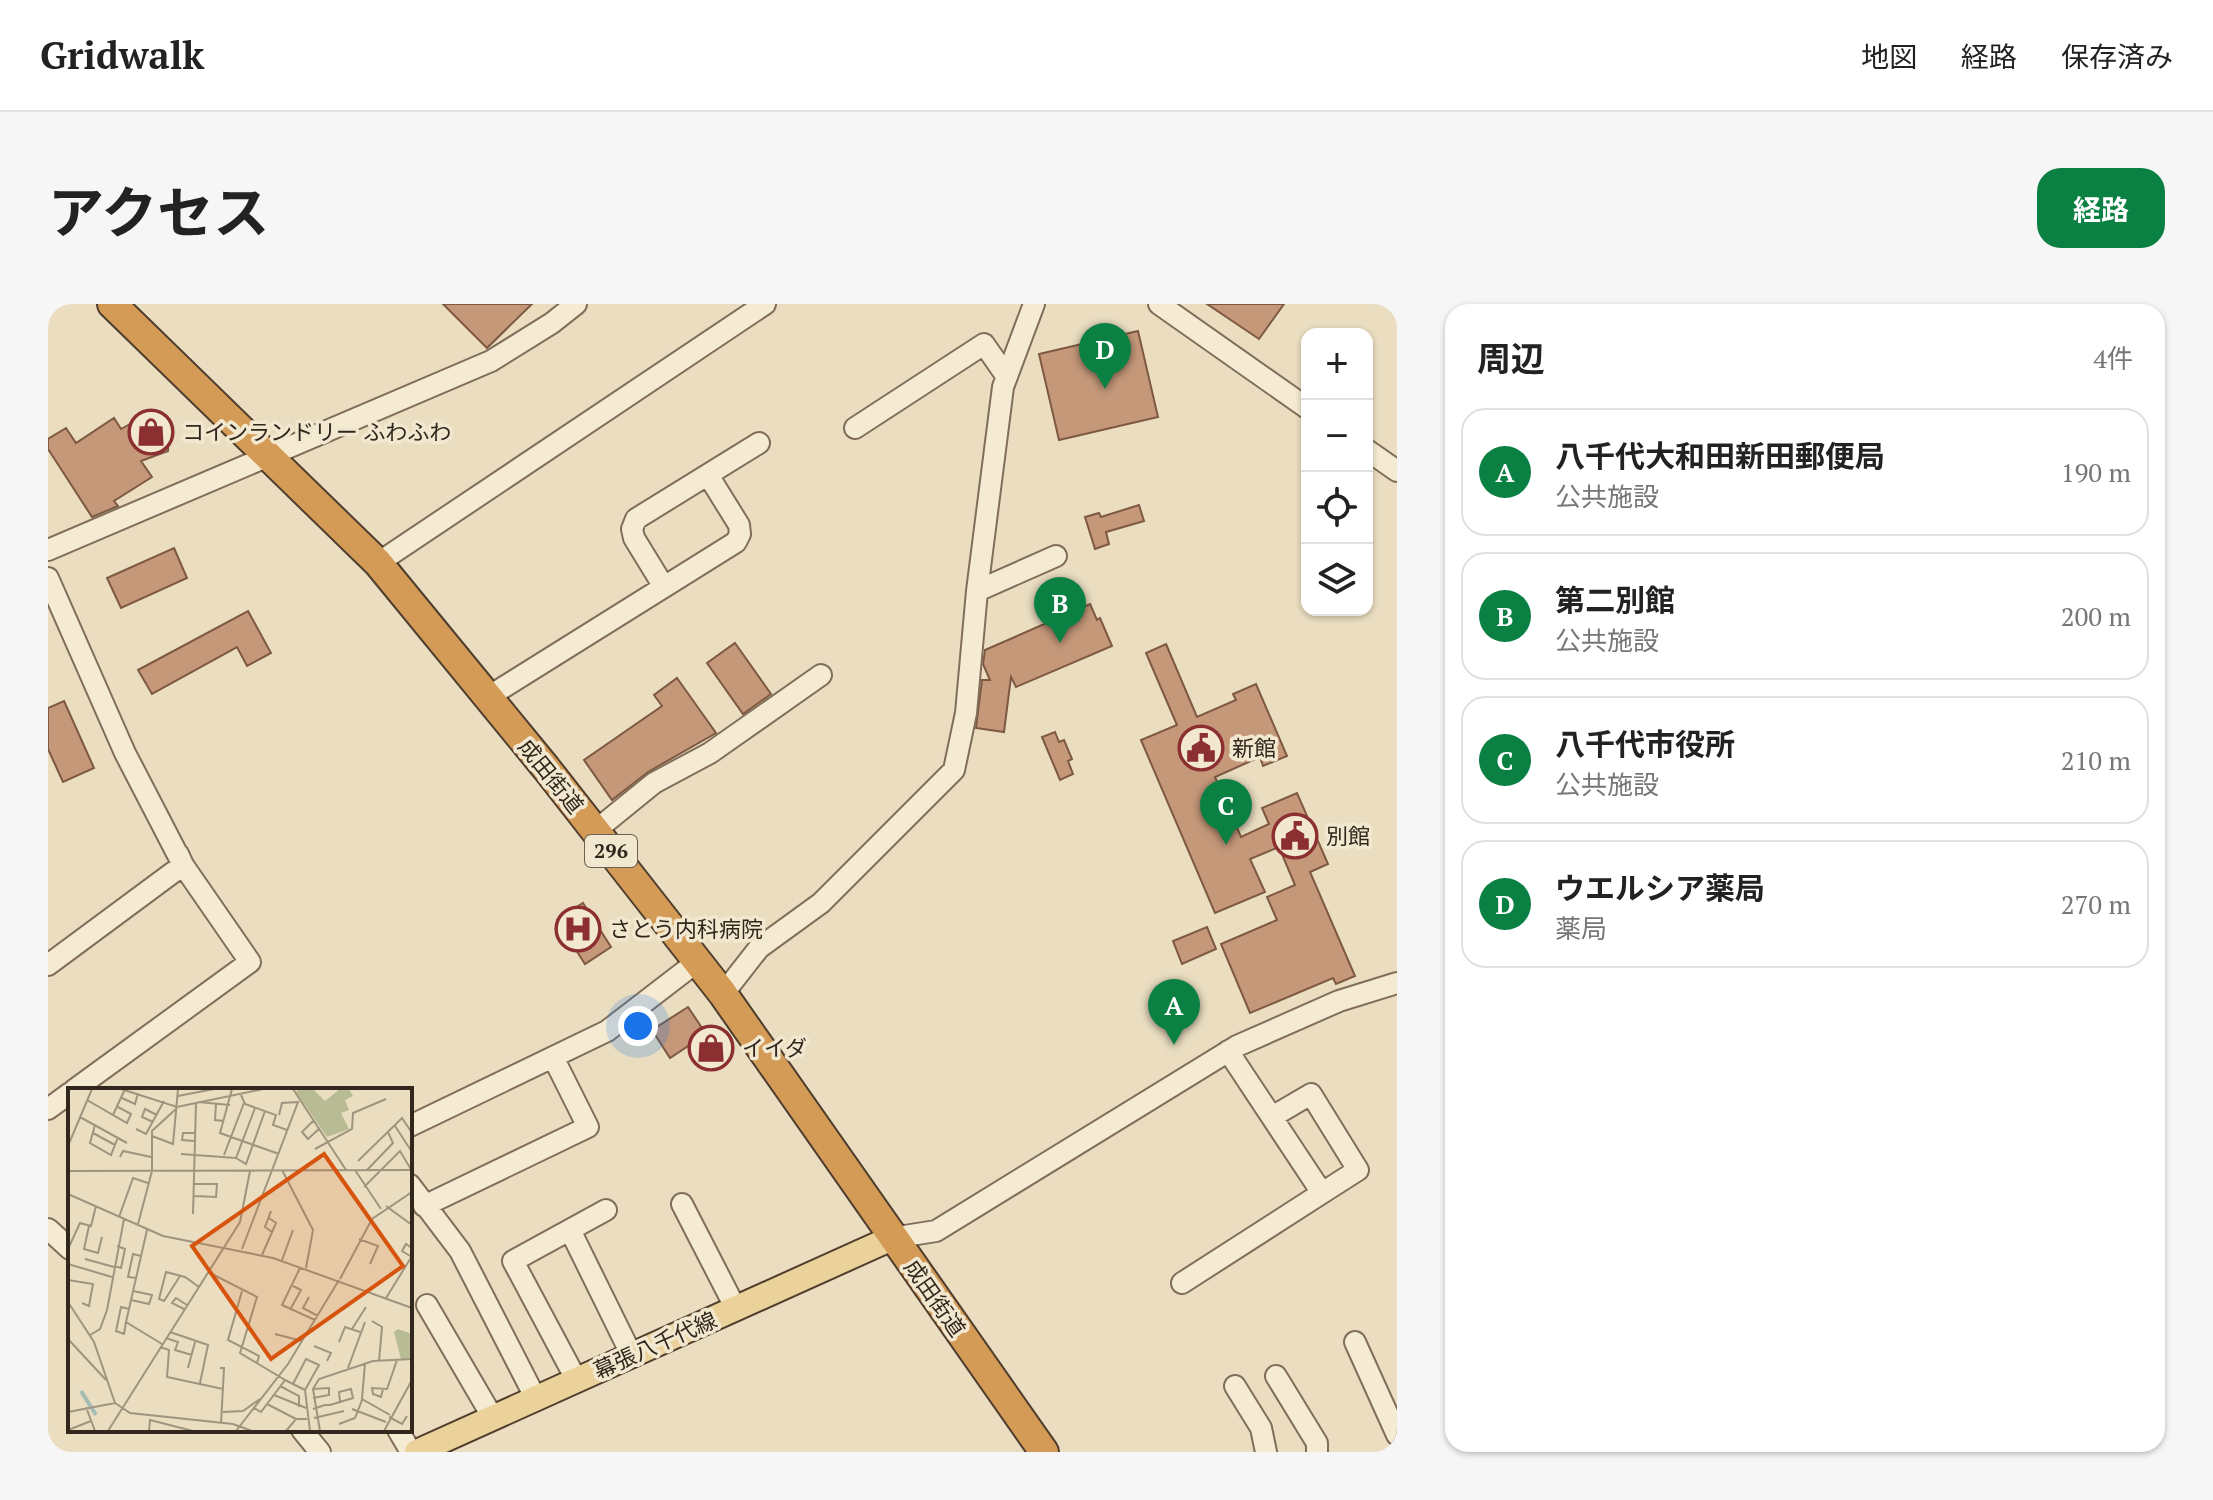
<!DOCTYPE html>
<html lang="ja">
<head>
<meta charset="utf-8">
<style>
  :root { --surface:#fff; --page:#f6f6f6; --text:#222; --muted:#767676; --line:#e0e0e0; --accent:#0b8043 }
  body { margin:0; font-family:"PT Serif","Noto Sans JP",serif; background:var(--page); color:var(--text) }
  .controls { position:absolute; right:24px; top:24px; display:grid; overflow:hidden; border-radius:16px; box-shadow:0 2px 6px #0004 }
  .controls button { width:72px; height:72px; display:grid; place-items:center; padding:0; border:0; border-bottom:2px solid var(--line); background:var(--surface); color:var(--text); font:40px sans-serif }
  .you { position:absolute; left:590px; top:722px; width:28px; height:28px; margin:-20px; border:6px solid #fff; border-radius:50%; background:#1a73e8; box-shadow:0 0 0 12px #1a73e833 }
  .badge { display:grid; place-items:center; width:52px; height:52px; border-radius:50%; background:var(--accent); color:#fff; font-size:26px; font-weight:700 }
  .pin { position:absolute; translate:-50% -66px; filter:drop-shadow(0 2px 4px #0008) }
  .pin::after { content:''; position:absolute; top:42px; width:28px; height:24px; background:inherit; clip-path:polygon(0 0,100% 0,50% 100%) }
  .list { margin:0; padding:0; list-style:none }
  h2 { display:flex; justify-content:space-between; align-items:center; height:104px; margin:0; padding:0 32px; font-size:34px }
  h2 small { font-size:26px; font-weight:400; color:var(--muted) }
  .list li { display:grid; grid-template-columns:52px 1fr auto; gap:24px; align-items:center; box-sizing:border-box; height:128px; margin:0 16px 16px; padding:0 16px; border:2px solid var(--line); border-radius:24px }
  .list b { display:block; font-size:30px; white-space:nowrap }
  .list p { margin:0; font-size:26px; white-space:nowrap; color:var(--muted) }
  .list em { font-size:26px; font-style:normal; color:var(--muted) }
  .icon { flex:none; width:44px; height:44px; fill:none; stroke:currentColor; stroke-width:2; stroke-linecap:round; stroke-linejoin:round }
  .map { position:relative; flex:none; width:1349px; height:1148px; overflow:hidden; border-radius:24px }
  header { display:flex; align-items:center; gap:48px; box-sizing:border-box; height:112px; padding:0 40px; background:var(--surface); border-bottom:2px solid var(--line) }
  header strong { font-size:38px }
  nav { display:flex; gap:44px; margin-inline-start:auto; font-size:28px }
  .intro { display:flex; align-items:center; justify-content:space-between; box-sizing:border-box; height:192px; padding:0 48px }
  h1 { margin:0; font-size:56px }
  .button { padding:20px 36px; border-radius:24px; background:var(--accent); color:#fff; font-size:28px; font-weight:700 }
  main { display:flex; gap:48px; padding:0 48px }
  aside { flex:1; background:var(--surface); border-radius:24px; box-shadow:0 2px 6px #0004 }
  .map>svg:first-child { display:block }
</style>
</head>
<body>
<header>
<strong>Gridwalk</strong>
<nav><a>地図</a><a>経路</a><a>保存済み</a></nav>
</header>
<div class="intro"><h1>アクセス</h1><a class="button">経路</a></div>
<main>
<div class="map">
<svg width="1349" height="1148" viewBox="0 0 1349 1148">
  <rect width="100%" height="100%" fill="#eaddc0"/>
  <!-- building -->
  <path fill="#c59879" stroke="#7e5942" stroke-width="2" d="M395,0h89l-45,44z
    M1159,0h77l-25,35z
    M1090,27l20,86 -99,23 -20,-86z
    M105,107l16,23 -1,17 -27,10 11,16 -38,24 4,5 -26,11 -44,-68v-10l18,-11 10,15 38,-25 7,11z
    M1091,201l5,16 -38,11 3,12 -14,5 -10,-32 14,-4 2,4z
    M126,244l13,30 -66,30 -14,-30z
    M1042,300l7,16 3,-2 12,28 -96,41 -5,-10 -7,55 -28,-4 6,-48h8l-7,-16 2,-14z
    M200,307l23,42 -24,13 -10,-19 -85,47 -14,-24z
    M687,339l36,51 -28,20 -36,-51z
    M1118,340l31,73 39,-17 -3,-6 23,-10 31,72 -24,10 -3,-9 -45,20 26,60 28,-13 -7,-16 35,-15 31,71 -18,8 45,104 -19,8 -3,-6 -83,35 -29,-69 56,-24 -10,-23 28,-12 -16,-38 -29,12 15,33 -50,21 -74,-173 36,-15 -31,-72z
    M629,374l39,55 -68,39 -36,28 -28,-40 78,-54 -8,-11z
    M16,397l30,67 -31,14 -15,-33v-41z
    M1007,428l4,10 5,-2 8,19 -4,2 5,13 -13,6 -18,-43z
    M535,599l28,44 -26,17 -28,-44z
    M1159,623l9,22 -34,15 -9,-23z
    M640,703l18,27 -36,24 -18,-28z"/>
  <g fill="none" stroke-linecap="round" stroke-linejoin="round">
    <!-- minor casing -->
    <g stroke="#816e5a" stroke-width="24">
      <path id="minor" d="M1111,0l148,104
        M807,124l129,-84 23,33
        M1319,146l30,21
        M0,246l443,-189 61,-38 24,-19
        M330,259l387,-259
        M0,274l77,175 58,112 67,97 -176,128
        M616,283l-30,-49 -2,-9 4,-10 123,-76
        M929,287l79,-35
        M440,393l248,-155 4,-8 -1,-9 -31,-50
        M547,527l59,-48 56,-30 111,-78
        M0,661l135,-100 -5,-11
        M675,690l36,-46 62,-45 133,-133 12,-57 11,-122 26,-204 31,-83
        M0,805l22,-16
        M1224,813l39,-23 47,76 -36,23
        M362,822l197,-95 91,-70
        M362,881l50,66 76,148
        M634,900l54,105
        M376,902l164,-79 -34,-68
        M0,925l22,20
        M522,926l62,126
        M844,934l44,-7 301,-185 102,-45 58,-18
        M1134,979l140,-90 -94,-142
        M379,1001l66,113
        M1307,1038l42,93
        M1228,1072l41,67v9
        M529,1077l-64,-120 93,-51
        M1187,1082l26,42 5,24
        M254,1126l18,22
        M350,1126l13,22"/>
    </g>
    <!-- major casing -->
    <g stroke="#4f3d2e" stroke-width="28">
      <path id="major" d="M369,1148l475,-214"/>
    </g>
    <!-- highway casing -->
    <g stroke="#4f3d2e" stroke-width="32">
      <path id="highway" d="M64,0l266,259 168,205 177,226 321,458"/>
    </g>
    <!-- minor -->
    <use href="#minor" stroke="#f5ebd3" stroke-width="20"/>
    <!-- major -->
    <use href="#major" stroke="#ebd19a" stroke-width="24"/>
    <!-- highway -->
    <use href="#highway" stroke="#d49b57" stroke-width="28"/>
  </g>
  <!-- icons -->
  <defs>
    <g id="shop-ring" transform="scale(2.3)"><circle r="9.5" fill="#f2e7cf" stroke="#8b2f31" stroke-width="1.5"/><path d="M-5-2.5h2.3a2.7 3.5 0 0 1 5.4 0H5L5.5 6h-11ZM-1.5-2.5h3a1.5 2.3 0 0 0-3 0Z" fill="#8b2f31"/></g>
    <g id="civic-ring" transform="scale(2.3)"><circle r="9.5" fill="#f2e7cf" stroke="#8b2f31" stroke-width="1.5"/><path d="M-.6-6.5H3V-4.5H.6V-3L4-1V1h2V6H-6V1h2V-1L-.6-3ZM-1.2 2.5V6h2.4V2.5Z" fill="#8b2f31"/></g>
    <g id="hospital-ring" transform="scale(2.3)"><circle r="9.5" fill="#f2e7cf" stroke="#8b2f31" stroke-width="1.5"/><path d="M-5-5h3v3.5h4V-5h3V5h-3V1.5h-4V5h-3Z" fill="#8b2f31"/></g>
  </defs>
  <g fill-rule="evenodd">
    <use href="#shop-ring" x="103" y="128"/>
    <use href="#civic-ring" x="1153" y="444"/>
    <use href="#civic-ring" x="1247" y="532"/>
    <use href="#hospital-ring" x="530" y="625"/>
    <use href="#shop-ring" x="663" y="744"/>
  </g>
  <g text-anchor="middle" stroke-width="7" stroke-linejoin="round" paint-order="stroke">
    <!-- shield labels -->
    <rect fill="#f2e7cf" stroke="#6c6152" stroke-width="2" x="537" y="531" width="52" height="32" rx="6"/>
    <g font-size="20" font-weight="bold" fill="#32271d">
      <text x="563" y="554">296</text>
    </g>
    <!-- poi labels -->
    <g font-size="22" fill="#32271d" stroke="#f2e7cf" text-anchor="start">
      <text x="134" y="136">コインランドリー ふわふわ</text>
      <text x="1184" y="452">新館</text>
      <text x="1278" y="540">別館</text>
      <text x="561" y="633">さとう内科病院</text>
      <text x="694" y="752">イイダ</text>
    </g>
    <!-- street labels -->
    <g font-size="22" fill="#32271d" stroke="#f2e7cf">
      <text transform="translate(503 472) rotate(51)" y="8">成田街道</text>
      <text transform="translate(887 994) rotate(55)" y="8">成田街道</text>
      <text transform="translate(607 1041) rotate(-24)" y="8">幕張八千代線</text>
    </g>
  </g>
  <!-- overview -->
  <g transform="translate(20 784)">
    <rect width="344" height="344" fill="#eaddc0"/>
    <path d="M231,1h14l12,12 15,-12h9l4,7 -8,4 4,10 -8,3 8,16 -22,8 -31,-45zM330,241l14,5v25h-11l-7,-27z" fill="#b7bc94"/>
    <path fill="none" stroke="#a3bcb4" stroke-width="4" d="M13,303l15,24"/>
    <path fill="none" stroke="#a0947f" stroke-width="2" d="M53,1l56,18 86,-18M164,1l-12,44 59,21M225,1l53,81M173,7l4,9 31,11 -3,10 14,5M110,8l36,-7M54,10l13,6 3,-11M19,12l40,23 4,-9 -13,-7M130,14l32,3M148,16l-1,16 9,1M45,27l12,-26M12,29l47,26M246,32l-12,12 6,7 12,-11M85,34l-11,-5 3,-8 12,6M27,37l-5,18 21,12 7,-18M327,38l17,26M68,41l10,5 18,-33M25,45l22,12M84,48l21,8 5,-55M127,53l-13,-1 1,-7h13M0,58l24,-57M247,61l37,-20 1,-16 33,-14M113,66l55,4 19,-50M156,67l20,-52M52,69l3,-6 28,6M168,70l10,6 19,-53M290,73l44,-43 10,15M214,82l31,60 -7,38M287,82l26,39M299,82l26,-27 -5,-11M0,83l344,-1M126,96h23l-1,13 -22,-1M296,99l36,-36 12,20M0,106l95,42 110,22 139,50M318,118l26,19M203,123l-6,16 7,5M125,126l3,-111M51,129l14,-39 15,5M70,136l14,-53v-40l25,-23M21,138l-5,23 14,4 4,-16M79,142l-21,92 36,22M291,151l19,7 -8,18M0,161l12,-26 11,3 5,-20M174,161l56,-147 -16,1 -3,12M194,167l14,-32 -7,-5M344,169l-10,-6 4,-7 6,4M17,171l29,8M214,172l11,-30M0,176l44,13M46,178l7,2 4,-19 -8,-3M232,180l-18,37 33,15M140,184l49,25 -17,56 45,27 -24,32 -7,-4M112,188l-16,25 -5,-2 7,-27 19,5 14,10M68,190l-8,-1 5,-23 8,2M272,191l32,-60 40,-27M0,192l25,4 -4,22 -7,-3M174,203l-14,49 31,16 -2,7M241,209l-6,11 15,8M318,210l26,-42M63,212l18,4 3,-9 -19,-4M0,214l26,40 21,61M223,220l10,-18 -8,-4M116,221l-12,-6 4,-5 11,7M304,233l10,6 -3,34M58,234l-2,12 -8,-3 5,-24 8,2M284,241l14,-22M102,244l38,13 -8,38M207,246l27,7M22,247l10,-6 7,-19 17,-91M98,250l12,4 -3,8 17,5M0,251l38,41M271,254l6,-15 15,5M246,258l17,7 -4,8M92,259l9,3 -2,27 56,12M297,275l-3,36 28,16M120,280l7,-26M152,280h4l-3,56M280,280l17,-46M217,292l20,10 5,41M225,296l13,-25 13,6 -14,25M212,298l19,10v11M245,301l16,-1v7l-16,3M315,301l-2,8 -8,-3 -1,-6 15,1 10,-29M206,307l32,13M199,316l29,15M18,319l9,24M245,321l12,-4h5l10,-3 13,-4 -2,-9 -12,3 1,10M284,321l34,13M0,324l47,-9 15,10 103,11 19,7M155,324l20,-1 17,-12M321,329l13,7 5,-8M246,330l30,-7M271,336l16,-6 7,-18M0,342l23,-9M40,343l132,-209 10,-51M81,343l1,-11 43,11M168,343l52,-67 51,-84M218,343l10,-12h11M252,343l-7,-42 6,-10 54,-18 39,-2M316,343l28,-51"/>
    <path fill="#d6540e" fill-opacity="0.15" stroke="#d6540e" stroke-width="4" d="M256,66l79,112 -132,93 -79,-113z"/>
    <rect width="344" height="344" fill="none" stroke="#32271d" stroke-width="4"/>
  </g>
</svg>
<div class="controls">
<button>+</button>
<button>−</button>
<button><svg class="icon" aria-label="locate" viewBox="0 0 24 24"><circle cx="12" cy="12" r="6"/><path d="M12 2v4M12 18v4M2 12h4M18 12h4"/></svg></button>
<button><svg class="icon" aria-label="layers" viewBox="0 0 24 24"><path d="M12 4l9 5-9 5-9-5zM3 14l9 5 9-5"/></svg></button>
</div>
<div class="you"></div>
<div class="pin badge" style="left:1126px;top:741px">A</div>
<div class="pin badge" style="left:1012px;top:339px">B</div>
<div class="pin badge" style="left:1178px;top:541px">C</div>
<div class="pin badge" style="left:1057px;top:85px">D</div>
</div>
<aside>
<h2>周辺<small>4件</small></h2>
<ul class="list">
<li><span class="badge">A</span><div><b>八千代大和田新田郵便局</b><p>公共施設</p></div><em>190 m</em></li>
<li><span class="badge">B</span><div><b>第二別館</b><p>公共施設</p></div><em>200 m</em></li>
<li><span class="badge">C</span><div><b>八千代市役所</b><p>公共施設</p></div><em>210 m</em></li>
<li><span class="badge">D</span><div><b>ウエルシア薬局</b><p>薬局</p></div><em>270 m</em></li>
</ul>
</aside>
</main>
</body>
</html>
